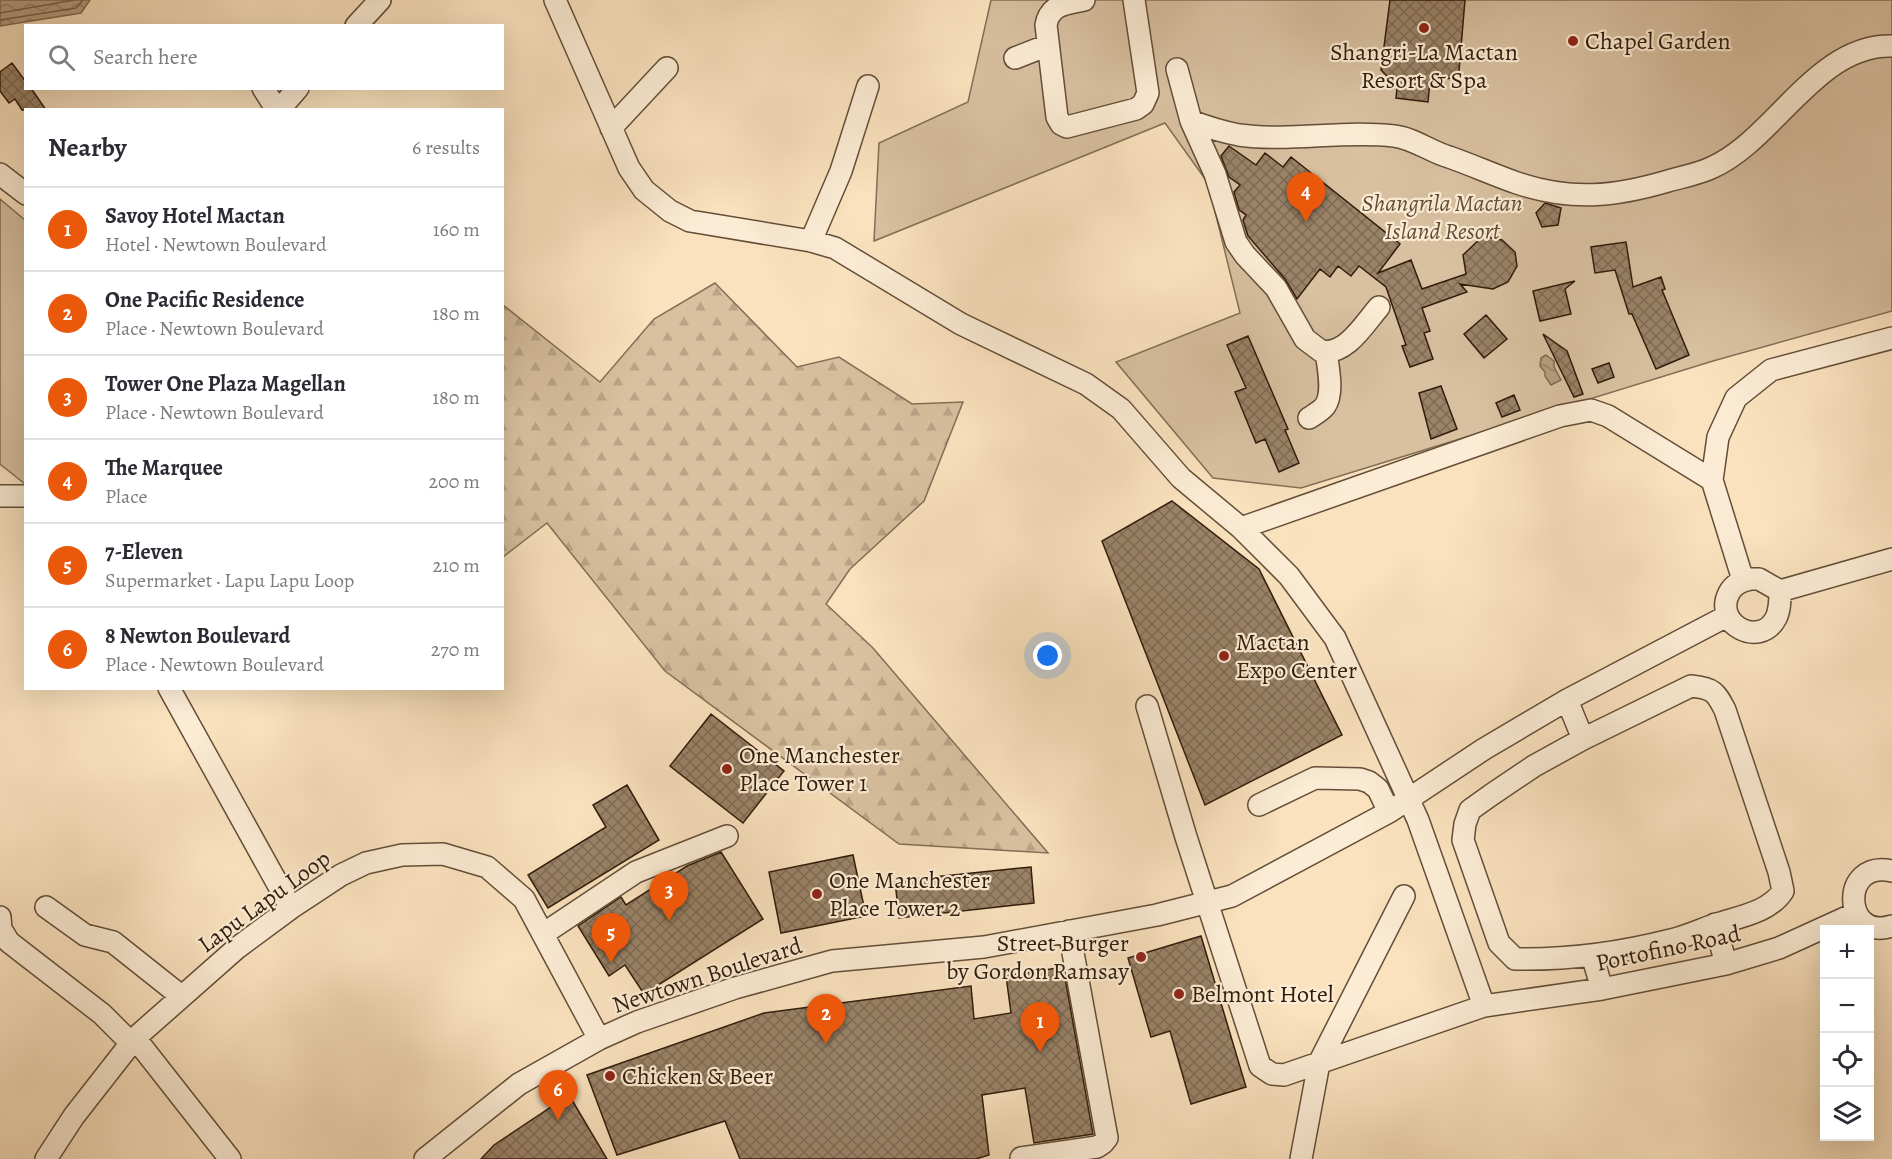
<!DOCTYPE html>
<html lang="en">
<head>
<meta charset="utf-8">
<style>
  :root { --surface:#fff; --page:#f2f2f3; --text:#2b2b33; --muted:#7c7c81; --line:#e1e1e2; --accent:#ea580c }
  body { margin:0; font-family:Alegreya,serif; background:var(--page); color:var(--text) }
  .controls { position:absolute; right:18px; bottom:18px; display:grid; overflow:hidden; border-radius:0px; box-shadow:0 6px 24px #0002 }
  .controls button { width:54px; height:54px; display:grid; place-items:center; padding:0; border:0; border-bottom:2px solid var(--line); background:var(--surface); color:var(--text); font:30px sans-serif }
  .you { position:absolute; left:1048px; top:656px; width:21px; height:21px; margin:-15px; border:4px solid #fff; border-radius:50%; background:#1a73e8; box-shadow:0 0 0 9px #1a73e833 }
  .badge { display:grid; place-items:center; width:39px; height:39px; border-radius:50%; background:var(--accent); color:#fff; font-size:20px; font-weight:700 }
  .pin { position:absolute; translate:-50% -50px; filter:drop-shadow(0 2px 3px #0008) }
  .pin::after { content:''; position:absolute; top:32px; width:21px; height:18px; background:inherit; clip-path:polygon(0 0,100% 0,50% 100%) }
  .list { margin:0; padding:0; list-style:none }
  h2 { display:flex; justify-content:space-between; align-items:center; height:78px; margin:0; padding:0 24px; font-size:26px }
  h2 small { font-size:20px; font-weight:400; color:var(--muted) }
  .list li { display:grid; grid-template-columns:39px 1fr auto; gap:18px; align-items:center; box-sizing:border-box; height:84px; padding:0 24px; border-top:2px solid var(--line) }
  .list b { display:block; font-size:22px; white-space:nowrap }
  .list p { margin:0; font-size:20px; white-space:nowrap; color:var(--muted) }
  .list em { font-size:20px; font-style:normal; color:var(--muted) }
  .icon { flex:none; width:33px; height:33px; fill:none; stroke:currentColor; stroke-width:2; stroke-linecap:round; stroke-linejoin:round }
  .map { position:relative; flex:none; width:1892px; height:1159px; overflow:hidden }
  .search { position:absolute; background:var(--surface); box-shadow:0 6px 24px #0002; left:24px; top:24px; width:480px; height:66px; display:flex; align-items:center; gap:15px; box-sizing:border-box; padding:0 21px; border-radius:0px; color:var(--muted); font-size:22px }
  .panel { position:absolute; background:var(--surface); box-shadow:0 6px 24px #0002; left:24px; top:108px; width:480px; height:582px; border-radius:0px }
  .map>svg:first-child { display:block }
</style>
</head>
<body>
<div class="map">
<svg width="1892" height="1159" viewBox="0 0 1892 1159">
  <defs>
    <pattern id="forest-firs" width="22" height="20" patternUnits="userSpaceOnUse" patternTransform="scale(1.5)"><rect width="22" height="20" fill="#d8c0a0"/><path d="M5 1l3.5 6h-7zM16 11l3.5 6h-7z" fill="#baa488"/></pattern>
    <pattern id="water-waves" width="16" height="10" patternUnits="userSpaceOnUse" patternTransform="scale(1.5)"><rect width="16" height="10" fill="#b69f81"/><path d="M0 5q4-4 8 0t8 0" fill="none" stroke="#958168"/></pattern>
    <pattern id="building-cross-hatch" width="8" height="8" patternUnits="userSpaceOnUse" patternTransform="scale(1.5)"><rect width="8" height="8" fill="#9a8368"/><path d="M0 0l8 8M0 8l8-8" fill="none" stroke="#7e6a54"/></pattern>
  </defs>
  <rect width="100%" height="100%" fill="#fae2be"/>
  <filter id="stains"><feTurbulence type="fractalNoise" baseFrequency=".00333" numOctaves="4"/><feColorMatrix values="0 0 0 0 .2 0 0 0 0 .09 0 0 0 0 .02 0 0 0 .5 -.17"/></filter>
  <radialGradient id="worn" r=".72"><stop offset=".6" stop-color="#630" stop-opacity="0"/><stop offset="1" stop-color="#630" stop-opacity=".3"/></radialGradient>
  <!-- forest -->
  <path fill="url(#forest-firs)" stroke="#846e56" stroke-width="1.5" d="M715,283l82,84 42,-10 73,47 51,-2 -39,99 -74,68 -24,35 47,44 175,205 -149,-9 -234,-173 -118,-148 -44,34v-252l97,77 54,-63z"/>
  <!-- park -->
  <path fill="#d8c0a0" stroke="#846e56" stroke-width="1.5" d="M991,0h901v311l-179,50 -412,127 -88,-10 -97,-116 124,-49 -32,-130 -43,-60 -291,118 5,-98 89,-41z
    M0,199l25,21v264l-25,-20z"/>
  <!-- water -->
  <path fill="url(#water-waves)" stroke="#816b52" stroke-width="1.5" d="M0,0h90l-9,13 -81,13z
    M1546,355l8,6v6l7,13 -10,5 -6,-9v-4l-5,-6 1,-8z"/>
  <g fill="none" stroke-linecap="round" stroke-linejoin="round">
    <!-- shore -->
    <path stroke="#745e46" stroke-width="1.5" d="M0,13l74,-13
      M0,20l76,-12 7,-8"/>
  </g>
  <!-- building -->
  <path fill="url(#building-cross-hatch)" stroke="#311c0b" stroke-width="1.5" d="M1390,0h75l-6,71 -7,7 -22,3 -2,21 -32,-4 2,-18 -10,-3 -7,-7z
    M12,63l14,19v6h5l15,22h-24l-7,-11 -6,4 -9,-12v-19z
    M1229,146l27,19 9,-12 18,14 8,-10 109,87 -22,29 33,-13 11,29 44,-15 -3,-19 20,-19 19,4 13,12 2,14 -9,16 -15,7 -33,-5 7,8 -45,16 8,23 -6,2 9,26 -23,8 -8,-21 4,-1 -20,-58 -27,-21 -8,10 -13,-10 -8,11 -10,-8 -23,30 -12,-20 -37,-43 -5,-16 3,-5 -7,-5 -5,-18 6,-7 -11,-8 -8,-21z
    M1545,203l16,5 -3,17 -16,2 -6,-14z
    M1626,242l7,45 28,-10 4,12 -3,1 27,65 -33,14 -24,-55h-3l-14,-44 -20,3 -4,-26z
    M1575,281l-10,8 6,25 -31,7 -7,-30z
    M1486,315l21,24 -23,19 -20,-24z
    M1543,334l24,17 16,43 -9,3z
    M1248,336l40,93 -3,1 14,33 -20,9 -14,-33 -9,4 -21,-51 11,-4 -19,-43z
    M1609,363l5,14 -16,6 -6,-14z
    M1441,386l16,43 -26,10 -12,-46z
    M1514,395l6,15 -18,7 -6,-14z
    M1172,501l87,68 83,166 -137,70 -103,-264z
    M711,714l73,57 -41,52 -73,-57z
    M627,785l32,55 -111,68 -20,-33 78,-48 -13,-22z
    M721,852l42,67 -119,75 -19,-29 -16,11 -31,-50 43,-29 5,8 61,-39z
    M853,855l13,61 -85,17 -12,-61z
    M1031,867l3,36 -135,15 -4,-37z
    M1201,936l45,151 -55,17 -21,-73 -19,6 -23,-79z
    M1063,967l30,167 -59,9 -9,-55 -43,7 7,60 -13,4h-236l-15,-38 -108,34 -30,-80 177,-62 207,-27 3,33 37,-6 -5,-37z
    M569,1095l38,64h-126l13,-14z"/>
  <g fill="none" stroke-linecap="round" stroke-linejoin="round">
    <!-- minor casing -->
    <g stroke="#634e38" stroke-width="24">
      <path id="minor" d="M555,0l74,168 15,22 26,21 20,10 121,20 24,7 126,76 125,60 35,25 60,69 60,50 48,48 46,62 83,182 66,186
        M1084,0c-18,4 -34,4 -38,25l11,92 4,7 6,3 69,-18 7,-5 5,-11 -14,-93
        M356,26l24,-26
        M1015,58l33,-13
        M1177,69l14,52 24,53 21,68 9,13 31,33 29,51 16,12c25,5 44,-28 58,-44
        M263,88l14,22
        M279,110l19,-22
        M1191,121c16,6 32,11 48,14 51,7 104,-5 155,1 19,2 37,16 55,21 23,8 45,18 68,26 54,18 97,14 151,-2 14,-4 30,-7 43,-13 64,-28 105,-124 181,-122
        M611,128l56,-60
        M0,174l26,20
        M811,241l30,-70 27,-85
        M1309,418c6,-4 12,-7 16,-12 9,-13 3,-39 1,-54
        M0,496h26
        M1241,528l319,-112 31,-6 17,6 104,64
        M1751,579h8l21,12c0,9 0,19 -4,27 -16,31 -63,6 -47,-25 5,-9 12,-12 22,-14z
        M1743,580l-31,-100 6,-43 18,-39 35,-28 121,-32
        M1780,591l112,-32
        M1691,686c22,2 25,6 34,24l54,162 4,19c-14,22 -46,26 -69,34 -14,5 -29,12 -43,15 -51,13 -104,20 -156,19l-16,-16 -36,-103 2,-16 5,-14 21,-15 43,-29 49,-27z
        M169,688l122,220
        M1567,700l16,39
        M1147,706l39,131 74,229 12,8 12,1 200,-69 118,-17 124,-25 53,-16 77,-35
        M1259,805l56,-27 45,1 9,3 9,7 11,23
        M1892,871c-53,-12 -49,71 0,55
        M46,907l39,28 28,7 68,54
        M0,917l1,12 8,13 93,72 28,28
        M1715,924l11,40
        M543,934l93,-62 91,-36
        M1592,955l10,34
        M135,1038l95,121
        M1021,1158l76,-11 6,-4 4,-5 -38,-207
        M46,1159l28,-43 61,-78 102,-90 54,-40 50,-33 25,-12 36,-8 41,-1 44,13 37,32 75,140
        M425,1159l94,-75 80,-45 38,-17 98,-34 97,-27 152,-14 173,-32 75,-19 157,-84 95,-63 83,-49 160,-84
        M1301,1159l18,-96 85,-167"/>
    </g>
    <!-- minor -->
    <use href="#minor" stroke="#fcecd5" stroke-width="21"/>
  </g>
  <!-- markers -->
  <g fill="#8f2418" stroke="#fcecd5" stroke-width="2">
    <circle cx="1424" cy="28" r="6"/>
    <circle cx="1573" cy="41" r="6"/>
    <circle cx="1224" cy="656" r="6"/>
    <circle cx="727" cy="769" r="6"/>
    <circle cx="817" cy="894" r="6"/>
    <circle cx="1141" cy="957" r="6"/>
    <circle cx="1179" cy="994" r="6"/>
    <circle cx="610" cy="1076" r="6"/>
  </g>
  <g text-anchor="middle" stroke-width="4.5" stroke-linejoin="round" paint-order="stroke">
    <!-- poi labels -->
    <g font-size="24" fill="#311c0b" stroke="#fcecd5" text-anchor="start">
      <text x="1585" y="49">Chapel Garden</text>
      <text x="1424" y="60" text-anchor="middle">Shangri-La Mactan<tspan x="1424" dy="28">Resort &amp; Spa</tspan></text>
      <text x="1236" y="650">Mactan<tspan x="1236" dy="28">Expo Center</tspan></text>
      <text x="739" y="763">One Manchester<tspan x="739" dy="28">Place Tower 1</tspan></text>
      <text x="829" y="888">One Manchester<tspan x="829" dy="28">Place Tower 2</tspan></text>
      <text x="1129" y="951" text-anchor="end">Street Burger<tspan x="1129" dy="28">by Gordon Ramsay</tspan></text>
      <text x="1191" y="1002">Belmont Hotel</text>
      <text x="622" y="1084">Chicken &amp; Beer</text>
    </g>
    <!-- park labels -->
    <g font-size="24" font-style="italic" fill="#634d38" stroke="#fcecd5">
      <text x="1442" y="211">Shangrila Mactan<tspan x="1442" dy="28">Island Resort</tspan></text>
    </g>
    <!-- street labels -->
    <g font-size="24" fill="#311c0b" stroke="#fcecd5">
      <text transform="translate(264 901) rotate(-36)" y="8">Lapu Lapu Loop</text>
      <text transform="translate(1668 948) rotate(-12)" y="8">Portofino Road</text>
      <text transform="translate(707 975) rotate(-18)" y="8">Newtown Boulevard</text>
    </g>
  </g>
  <rect width="100%" height="100%" filter="url(#stains)"/>
  <rect width="100%" height="100%" fill="url(#worn)"/>
</svg>
<div class="controls">
<button>+</button>
<button>−</button>
<button><svg class="icon" aria-label="locate" viewBox="0 0 24 24"><circle cx="12" cy="12" r="6"/><path d="M12 2v4M12 18v4M2 12h4M18 12h4"/></svg></button>
<button><svg class="icon" aria-label="layers" viewBox="0 0 24 24"><path d="M12 4l9 5-9 5-9-5zM3 14l9 5 9-5"/></svg></button>
</div>
<div class="you"></div>
<div class="pin badge" style="left:1040px;top:1052px">1</div>
<div class="pin badge" style="left:826px;top:1044px">2</div>
<div class="pin badge" style="left:669px;top:921px">3</div>
<div class="pin badge" style="left:1306px;top:222px">4</div>
<div class="pin badge" style="left:611px;top:963px">5</div>
<div class="pin badge" style="left:558px;top:1120px">6</div>
<div class="search"><svg class="icon" aria-label="search" viewBox="0 0 24 24"><circle cx="10" cy="10" r="6"/><path d="M15 15l6 6"/></svg>Search here</div>
<section class="panel">
<h2>Nearby<small>6 results</small></h2>
<ul class="list">
<li><span class="badge">1</span><div><b>Savoy Hotel Mactan</b><p>Hotel · Newtown Boulevard</p></div><em>160 m</em></li>
<li><span class="badge">2</span><div><b>One Pacific Residence</b><p>Place · Newtown Boulevard</p></div><em>180 m</em></li>
<li><span class="badge">3</span><div><b>Tower One Plaza Magellan</b><p>Place · Newtown Boulevard</p></div><em>180 m</em></li>
<li><span class="badge">4</span><div><b>The Marquee</b><p>Place</p></div><em>200 m</em></li>
<li><span class="badge">5</span><div><b>7-Eleven</b><p>Supermarket · Lapu Lapu Loop</p></div><em>210 m</em></li>
<li><span class="badge">6</span><div><b>8 Newton Boulevard</b><p>Place · Newtown Boulevard</p></div><em>270 m</em></li>
</ul>
</section>
</div>
</body>
</html>
